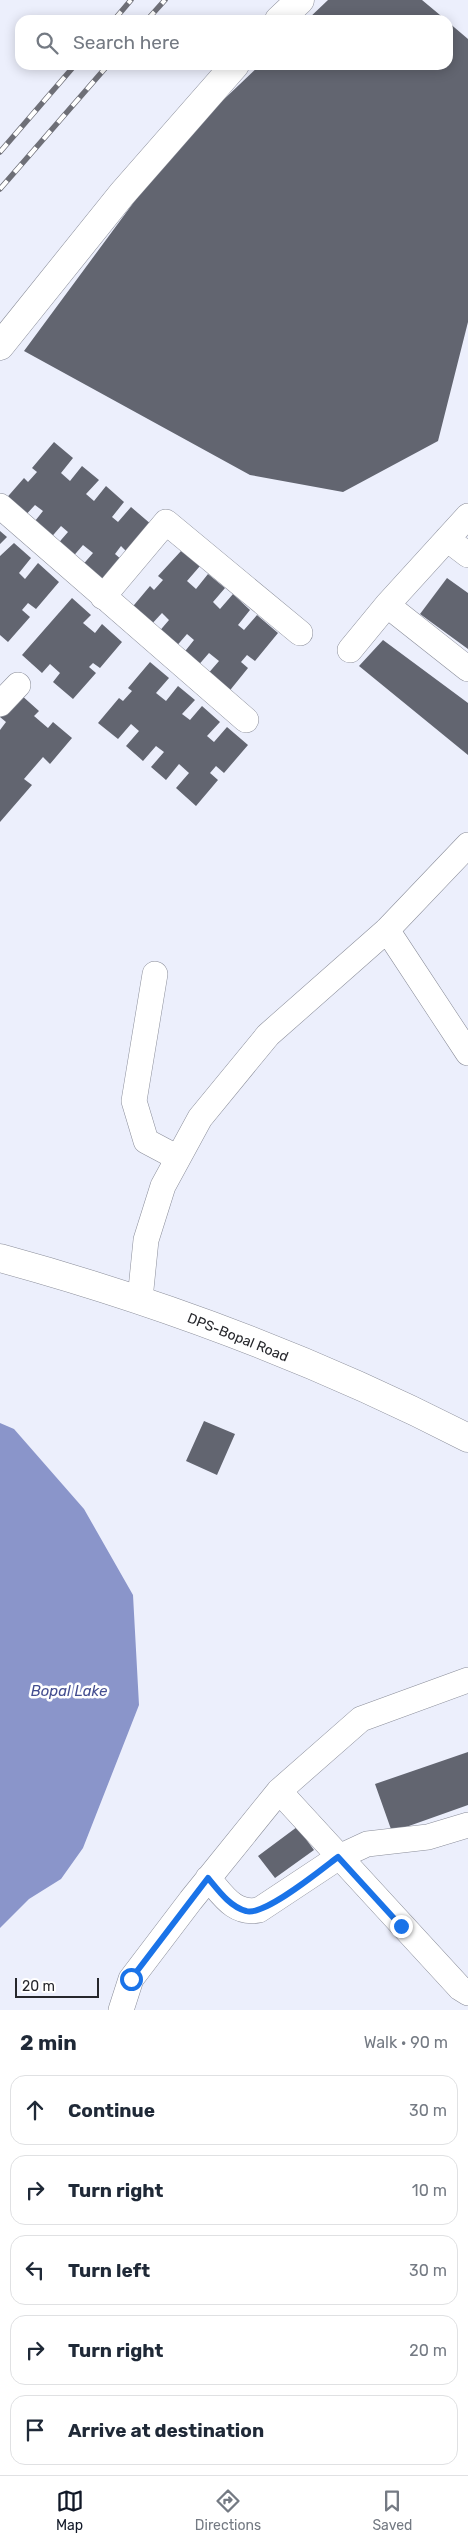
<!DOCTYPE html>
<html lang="en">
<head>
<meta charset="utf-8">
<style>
  :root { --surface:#fff; --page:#f2f2f3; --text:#1f2937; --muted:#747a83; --line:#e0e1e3; --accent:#111827 }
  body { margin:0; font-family:Rubik,sans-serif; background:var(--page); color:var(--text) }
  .scale { position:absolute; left:15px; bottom:12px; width:84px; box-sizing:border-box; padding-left:5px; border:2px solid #26272c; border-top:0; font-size:14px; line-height:18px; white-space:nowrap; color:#26272c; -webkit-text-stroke:4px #fff; paint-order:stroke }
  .stop { position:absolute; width:15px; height:15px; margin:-11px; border:4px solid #1a73e8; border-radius:50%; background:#fff }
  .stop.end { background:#1a73e8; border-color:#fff; box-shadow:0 1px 5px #0008 }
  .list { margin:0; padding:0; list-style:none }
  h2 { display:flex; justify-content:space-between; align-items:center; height:65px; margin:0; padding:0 20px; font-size:21px }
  h2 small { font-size:16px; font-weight:400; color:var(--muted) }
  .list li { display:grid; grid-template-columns:32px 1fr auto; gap:15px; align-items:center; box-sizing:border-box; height:70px; margin:0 10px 10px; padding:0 10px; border:1px solid var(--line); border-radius:15px }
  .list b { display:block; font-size:19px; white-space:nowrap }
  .list em { font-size:16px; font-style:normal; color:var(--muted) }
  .icon { flex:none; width:28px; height:28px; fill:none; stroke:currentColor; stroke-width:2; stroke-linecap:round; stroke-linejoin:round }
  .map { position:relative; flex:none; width:468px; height:2010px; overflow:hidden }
  .search { position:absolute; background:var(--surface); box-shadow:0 2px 12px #0003; left:15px; right:15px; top:15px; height:55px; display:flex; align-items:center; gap:12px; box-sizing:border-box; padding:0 18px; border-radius:15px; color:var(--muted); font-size:19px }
  .sheet { height:465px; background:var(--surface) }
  nav { display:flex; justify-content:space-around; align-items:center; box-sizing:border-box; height:70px; border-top:1px solid var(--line); background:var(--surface); font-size:14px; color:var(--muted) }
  nav a { display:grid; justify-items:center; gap:2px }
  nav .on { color:var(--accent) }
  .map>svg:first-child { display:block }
</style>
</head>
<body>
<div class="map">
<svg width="468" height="2010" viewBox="0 0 468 2010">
  <rect width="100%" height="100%" fill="#eceffc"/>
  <!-- water -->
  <path fill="#8a95ca" d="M0,1423l14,6 70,80 49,86 6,110 -56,143 -22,31 -32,20 -29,29z"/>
  <!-- building -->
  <path fill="#626570" d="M328,0h94l24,20h-139z
    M448,22l20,17v283l-30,119 -95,51 -93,-17 -226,-124 152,-206 84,-80h188z
    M54,442l19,16 -12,15 9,8 12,-15 17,14 -13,14 8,7 12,-15 18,16 -12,15 6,5 13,-15 21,18 -24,28 -7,-7 -6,8 7,6 -22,26 -20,-18 13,-15 -10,-8 -13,15 -15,-13 13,-15 -7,-6 -13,15 -17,-15 12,-15 -8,-6 -13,14 -19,-17 21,-24 4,4 9,-10 -5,-4z
    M0,531l7,6 -7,7z
    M14,543l17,15 -12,15 6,6 13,-16 21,19 -23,27 -8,-6 -6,7 8,7 -22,25 -8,-7v-79z
    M181,551l19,15 -13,15 9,8 12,-15 17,14 -12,14 7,7 13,-15 17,16 -12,15 6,5 13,-15 21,18 -23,28 -8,-6 -6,7 7,6 -21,26 -21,-18 13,-15 -10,-8 -13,15 -14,-13 12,-15 -7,-6 -13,15 -17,-15 12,-14 -7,-7 -13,14 -20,-16 21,-25 4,4 9,-10 -5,-4z
    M447,578l21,15v56l-48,-35z
    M72,598l19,17 -8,8 12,10 7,-9 20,18 -22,26 -7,-5 -4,4 7,6 -23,26 -20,-17 7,-9 -10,-9 -8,9 -20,-18z
    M383,640l85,63v52l-109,-89z
    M150,662l19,16 -13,15 10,8 12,-15 17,14 -13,14 8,6 12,-14 18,16 -13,14 7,6 13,-15 21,18 -24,28 -8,-7 -6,7 8,7 -22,26 -20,-18 13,-15 -10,-9 -13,16 -15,-13 13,-15 -8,-6 -13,15 -17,-15 13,-15 -8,-7 -13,15 -20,-16 21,-25 4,3 9,-10 -4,-3z
    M20,694l19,17 -5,5 14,12 5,-6 19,16 -22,26 -7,-7 -19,22 8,6 -32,37v-92l6,-8 -6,-5z
    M204,1421l31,13 -18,41 -31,-14z
    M468,1752v53l-76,27 -17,-48z
    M297,1827l17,23 -39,28 -17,-22z"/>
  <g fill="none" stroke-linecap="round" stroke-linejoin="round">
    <!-- minor casing -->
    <g stroke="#8a8d99" stroke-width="26">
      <path id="minor" d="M0,506l246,214
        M447,539l21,16
        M103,597l63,-75 134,111
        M387,605l81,64
        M350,650l37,-45 81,-89
        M0,704l18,-19
        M387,930l81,123
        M155,974l-21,127 12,40 32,17
        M140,1299l6,-59 17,-54 37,-68 68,-83 119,-105 81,-85
        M279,1791l181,197 8,5
        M208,1878c15,17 26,37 51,32l80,-53 28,-13 61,-7 40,-12
        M121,2010l10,-31 60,-79 88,-109 82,-72 107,-39"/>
    </g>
    <!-- tertiary casing -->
    <g stroke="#8a8d99" stroke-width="29">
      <path id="tertiary" d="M279,20l21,-20
        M0,346l122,-152 113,-129
        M0,1258c161,44 320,104 468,180"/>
    </g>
    <!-- minor -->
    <use href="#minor" stroke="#fff" stroke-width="25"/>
    <!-- tertiary -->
    <use href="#tertiary" stroke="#fff" stroke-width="28"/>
    <!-- rail casing -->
    <g stroke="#6e6f77" stroke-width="5.5">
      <path id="rail" d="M114,20l17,-20
        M147,20l18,-20
        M0,152l75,-87
        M0,189l108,-124"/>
    </g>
    <!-- rail -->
    <use href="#rail" stroke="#fff" stroke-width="4" stroke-dasharray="11" stroke-linecap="butt"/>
  </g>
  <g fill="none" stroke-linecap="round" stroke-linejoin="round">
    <!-- route -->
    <path stroke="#1a73e8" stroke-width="6" d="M131,1979l77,-101c10,12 22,29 38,33 18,6 76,-42 92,-54l63,69"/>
  </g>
  <g text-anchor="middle" stroke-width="5" stroke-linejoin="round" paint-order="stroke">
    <!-- street labels -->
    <g font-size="14" fill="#26272c" stroke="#fff">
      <text transform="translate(238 1337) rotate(22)" y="5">DPS-Bopal Road</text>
    </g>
    <!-- water labels -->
    <g font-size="15" font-style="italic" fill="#444e90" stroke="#fff">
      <text x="69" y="1696">Bopal Lake</text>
    </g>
  </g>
</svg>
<div class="scale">20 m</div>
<div class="stop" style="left:131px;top:1979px"></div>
<div class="stop end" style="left:401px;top:1926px"></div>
<div class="search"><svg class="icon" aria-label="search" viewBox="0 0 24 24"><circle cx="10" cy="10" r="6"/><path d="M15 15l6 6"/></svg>Search here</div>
</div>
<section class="sheet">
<h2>2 min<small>Walk · 90 m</small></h2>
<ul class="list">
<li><svg class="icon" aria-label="ahead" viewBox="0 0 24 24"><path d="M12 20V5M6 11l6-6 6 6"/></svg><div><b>Continue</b></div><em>30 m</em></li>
<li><svg class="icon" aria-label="right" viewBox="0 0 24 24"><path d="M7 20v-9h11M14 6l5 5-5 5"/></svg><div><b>Turn right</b></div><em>10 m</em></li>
<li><svg class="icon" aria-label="left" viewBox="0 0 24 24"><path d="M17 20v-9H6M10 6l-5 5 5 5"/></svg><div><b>Turn left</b></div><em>30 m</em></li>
<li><svg class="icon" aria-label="right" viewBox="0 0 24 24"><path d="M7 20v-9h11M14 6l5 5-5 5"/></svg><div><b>Turn right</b></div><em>20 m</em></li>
<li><svg class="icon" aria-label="arrive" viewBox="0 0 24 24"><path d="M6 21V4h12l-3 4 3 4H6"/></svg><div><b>Arrive at destination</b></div></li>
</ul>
</section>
<nav>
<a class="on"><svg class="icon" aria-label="map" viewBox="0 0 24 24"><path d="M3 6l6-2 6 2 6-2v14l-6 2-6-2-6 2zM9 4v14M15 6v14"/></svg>Map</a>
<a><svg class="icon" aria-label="directions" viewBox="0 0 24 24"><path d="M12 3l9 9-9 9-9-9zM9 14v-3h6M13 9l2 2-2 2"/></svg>Directions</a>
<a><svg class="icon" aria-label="saved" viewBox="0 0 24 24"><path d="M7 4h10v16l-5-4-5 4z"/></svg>Saved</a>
</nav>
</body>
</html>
